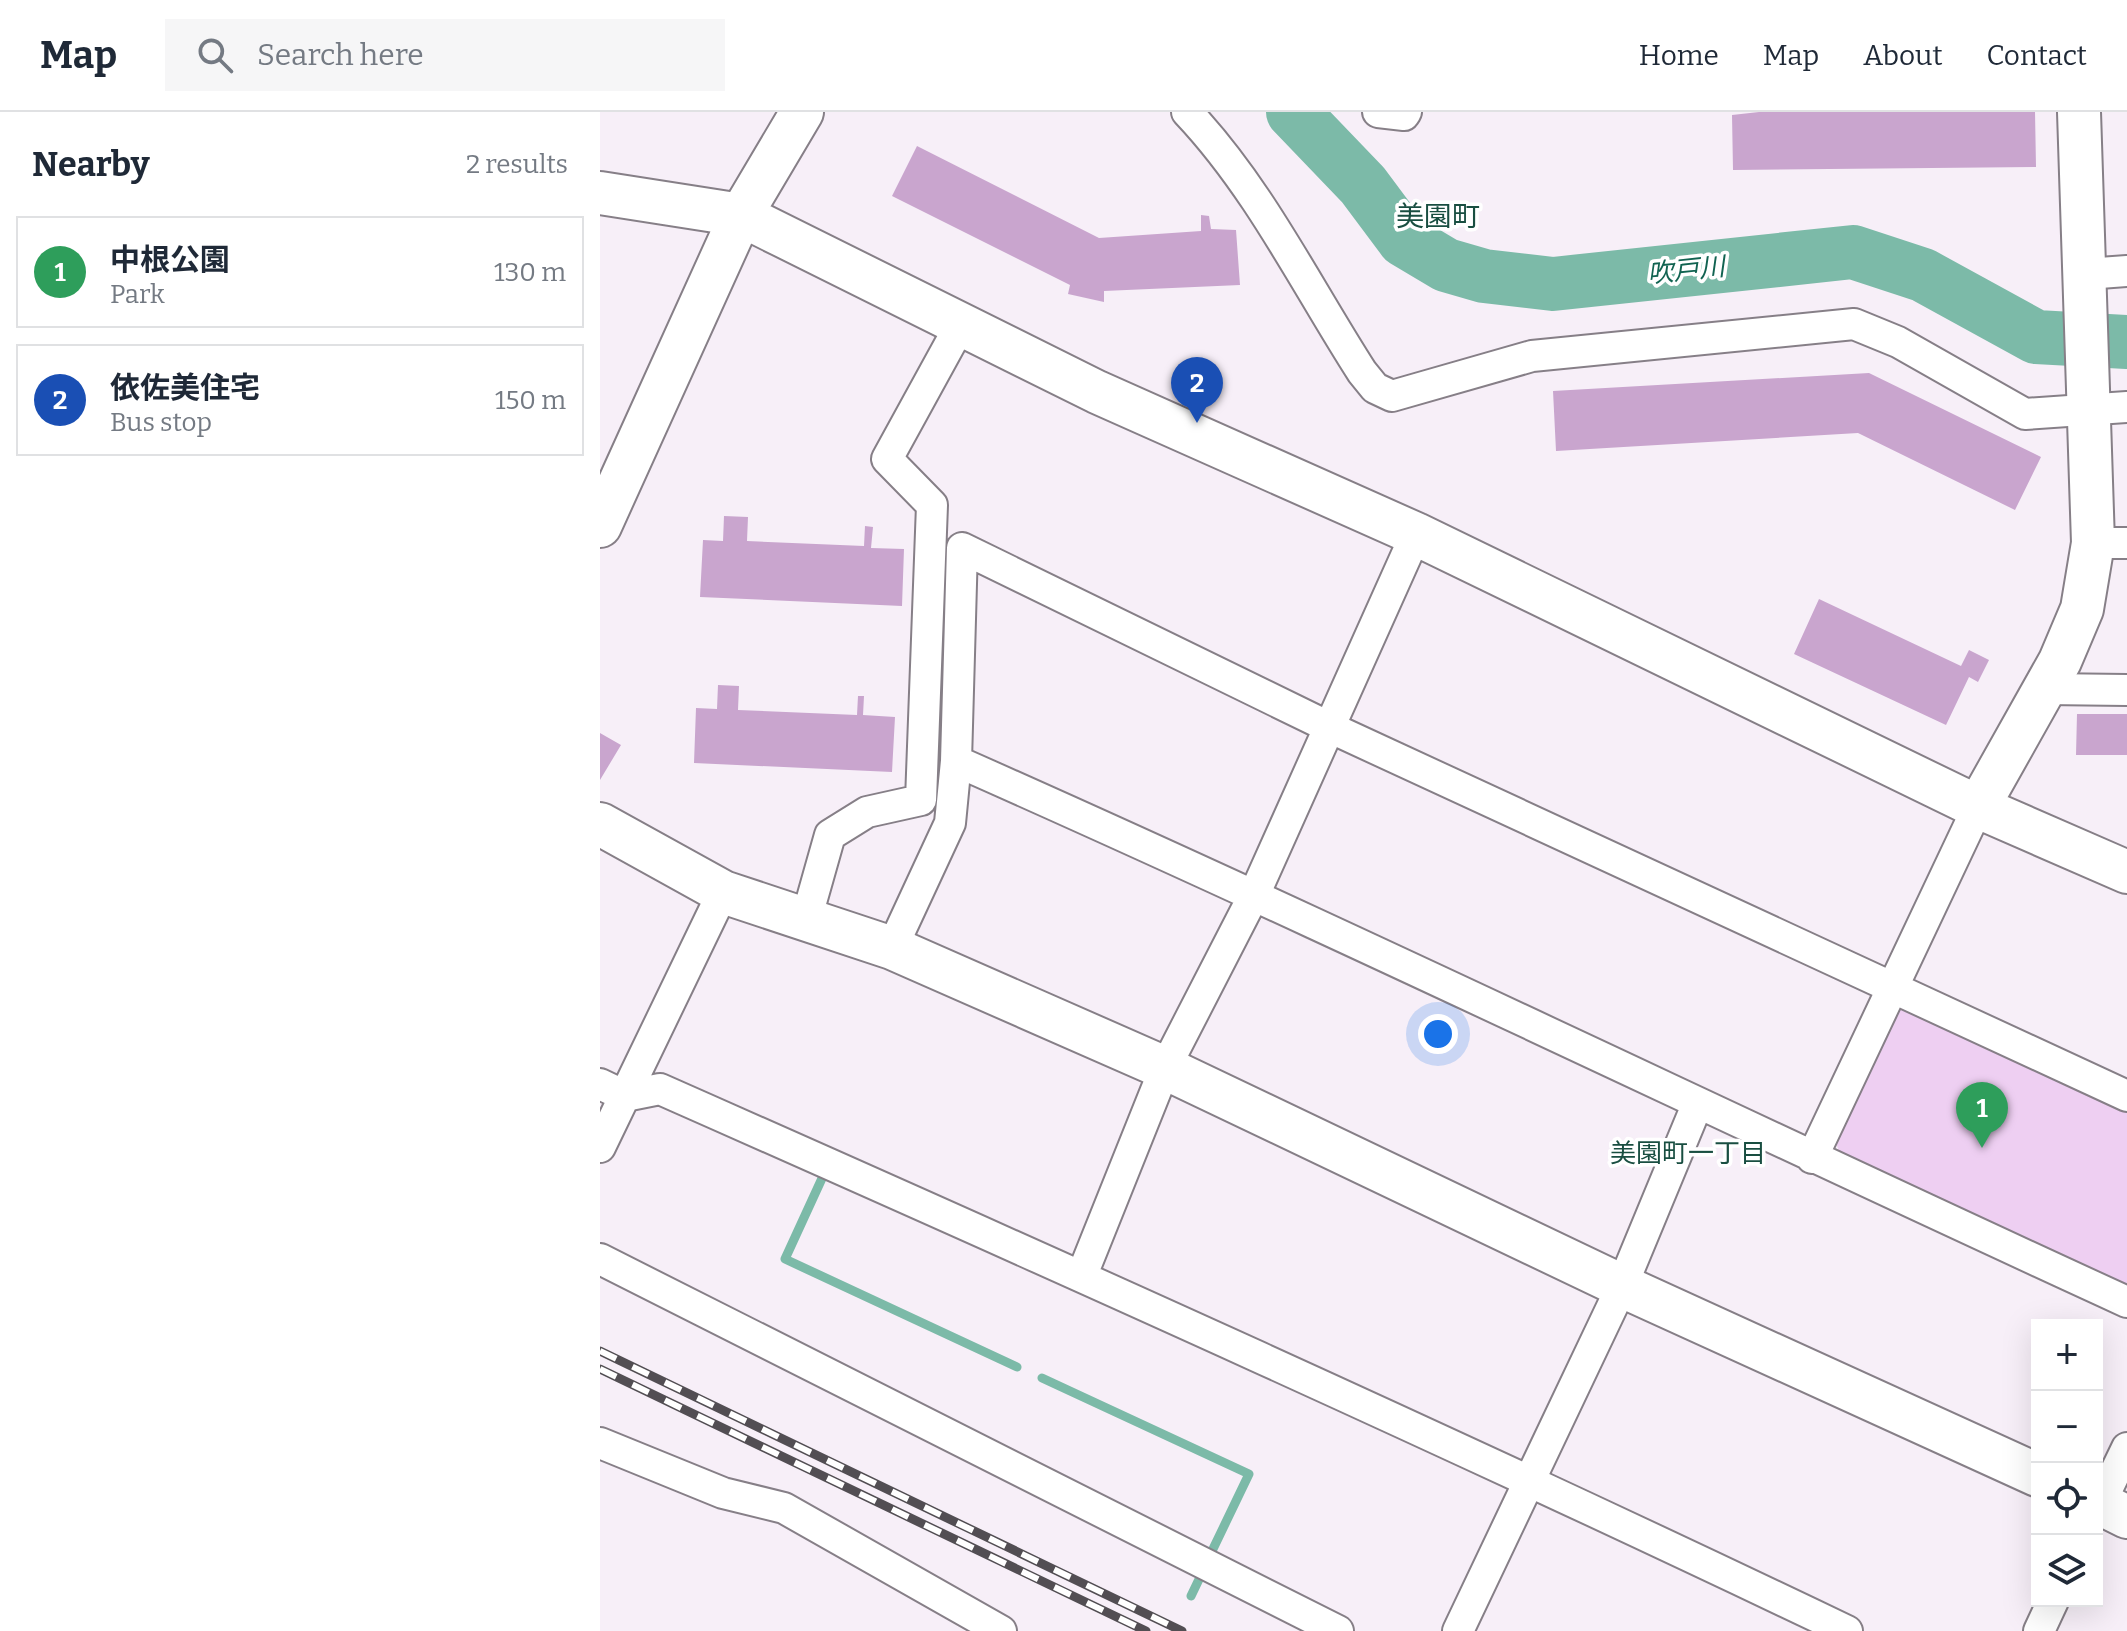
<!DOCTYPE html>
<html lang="en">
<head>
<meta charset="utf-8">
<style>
  :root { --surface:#fff; --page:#f6f6f7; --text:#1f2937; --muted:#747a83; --line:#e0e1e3; --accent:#ea580c }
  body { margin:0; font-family:Bitter,"Noto Sans JP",serif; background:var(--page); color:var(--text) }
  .controls { position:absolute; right:24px; bottom:24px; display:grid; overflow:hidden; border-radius:0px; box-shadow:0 8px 32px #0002 }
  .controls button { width:72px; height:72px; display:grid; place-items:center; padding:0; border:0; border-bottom:2px solid var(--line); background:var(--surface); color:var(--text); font:40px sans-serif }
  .you { position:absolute; left:838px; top:922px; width:28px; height:28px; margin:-20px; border:6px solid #fff; border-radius:50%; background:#1a73e8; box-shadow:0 0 0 12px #1a73e833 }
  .badge { display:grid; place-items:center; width:52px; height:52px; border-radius:50%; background:var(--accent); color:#fff; font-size:26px; font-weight:700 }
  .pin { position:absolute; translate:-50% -66px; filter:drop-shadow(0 2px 4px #0008) }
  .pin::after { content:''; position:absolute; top:42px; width:28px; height:24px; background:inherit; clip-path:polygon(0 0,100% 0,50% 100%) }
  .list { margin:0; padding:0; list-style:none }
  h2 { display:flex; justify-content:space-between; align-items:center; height:104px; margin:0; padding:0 32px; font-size:34px }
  h2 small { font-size:26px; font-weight:400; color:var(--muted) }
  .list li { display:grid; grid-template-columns:52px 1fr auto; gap:24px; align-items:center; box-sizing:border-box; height:112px; margin:0 16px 16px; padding:0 16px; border:2px solid var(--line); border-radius:0px }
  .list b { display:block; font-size:30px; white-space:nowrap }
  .list p { margin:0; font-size:26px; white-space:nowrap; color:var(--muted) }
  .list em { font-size:26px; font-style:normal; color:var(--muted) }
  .icon { flex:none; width:44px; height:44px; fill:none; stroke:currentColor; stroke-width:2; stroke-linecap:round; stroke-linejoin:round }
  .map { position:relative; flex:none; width:1527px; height:1519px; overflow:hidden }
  header { display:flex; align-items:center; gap:48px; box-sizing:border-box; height:112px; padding:0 40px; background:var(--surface); border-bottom:2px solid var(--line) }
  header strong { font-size:38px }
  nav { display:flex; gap:44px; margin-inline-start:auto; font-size:28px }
  .search { width:560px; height:72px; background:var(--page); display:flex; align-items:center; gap:20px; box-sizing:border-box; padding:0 28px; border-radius:0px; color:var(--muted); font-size:30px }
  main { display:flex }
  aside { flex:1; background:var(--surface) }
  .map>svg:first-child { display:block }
</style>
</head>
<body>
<header>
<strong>Map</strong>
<div class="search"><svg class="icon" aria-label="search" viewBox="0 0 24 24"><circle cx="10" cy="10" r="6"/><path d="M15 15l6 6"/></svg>Search here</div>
<nav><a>Home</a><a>Map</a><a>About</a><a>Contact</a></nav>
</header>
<main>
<aside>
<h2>Nearby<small>2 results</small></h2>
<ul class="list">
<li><span class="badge" style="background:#2e9e5b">1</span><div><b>中根公園</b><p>Park</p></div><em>130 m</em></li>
<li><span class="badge" style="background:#1a4fb4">2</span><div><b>依佐美住宅</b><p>Bus stop</p></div><em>150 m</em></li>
</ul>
</aside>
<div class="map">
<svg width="1527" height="1519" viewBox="0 0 1527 1519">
  <rect width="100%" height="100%" fill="#f7eff8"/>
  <!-- green -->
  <path fill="#eecff2" d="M1307,895l220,103v180l-286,-133 -6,-17 60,-131z"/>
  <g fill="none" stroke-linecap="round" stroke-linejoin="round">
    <!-- stream -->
    <path stroke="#7cbaa8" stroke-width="9" d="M224,1062l-39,85 232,108
      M442,1266l207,96 -36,75
      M591,1484l12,-25"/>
    <!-- river -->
    <path stroke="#7cbaa8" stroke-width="54" d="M693,0l70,73 41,55 42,25 38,11 69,8 300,-32 70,23 113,62 91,5"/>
  </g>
  <!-- building -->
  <path fill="#c9a5ce" d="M1159,0h276l1,55 -303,3 -1,-55z
    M317,34l182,92 102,-7v-16l8,1 2,13 25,1 4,55 -136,6v11l-36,-8 2,-9 -178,-89z
    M1269,261l172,84 -26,53 -157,-77 -302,18 -3,-60z
    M124,404l24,1 -1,24 117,5 1,-20 8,1 -2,21 33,1 -2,57 -202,-9 3,-57 20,1z
    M1219,487l142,67 8,-16 20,10 -11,22 -9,-5 -23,48 -152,-71z
    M118,573l21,1 -1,24 119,5 1,-19h6l-1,19 32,2 -3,55 -198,-9 2,-55 21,1z
    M1477,602h50v41h-51z
    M0,621l21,12 -21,35z"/>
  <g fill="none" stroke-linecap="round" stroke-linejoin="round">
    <!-- street casing -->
    <g stroke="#867f87" stroke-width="34">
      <path id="street" d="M587,0c72,76 119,173 175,260l13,16 17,8 140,-40 322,-32 44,18 127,72 102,-7
        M778,0l26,3 2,-3
        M1486,162l41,-3
        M1493,431h34
        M1445,577l82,1
        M206,808l24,-85 37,-23 54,-12 11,-295 -45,-46 74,-135
        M292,836l58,-125 6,-62
        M0,972l25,12 35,-7c398,176 794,354 1187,542
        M1527,984l-798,-369 -367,-179 -6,213c393,174 780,362 1171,541
        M0,1035l123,-255
        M1212,1046l166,-351
        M0,1147l738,372
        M482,1163l83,-207 90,-175 161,-359
        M0,1331l123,50 61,15 217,123
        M1497,1398l30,-62
        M858,1519l164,-345 75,-181
        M1439,1519l14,-30"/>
    </g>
    <!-- secondary casing -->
    <g stroke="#867f87" stroke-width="46">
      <path id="secondary" d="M0,81l141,22 356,177 319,142 562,273 149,65
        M0,414l141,-311 61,-103
        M1378,695l82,-146 22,-52 11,-66 -14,-431
        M0,712l123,68 169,56 273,120 457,218 415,189
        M1497,1390l30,15"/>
    </g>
    <!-- street -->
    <use href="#street" stroke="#fff" stroke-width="30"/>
    <!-- secondary -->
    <use href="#secondary" stroke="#fff" stroke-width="42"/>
    <!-- rail casing -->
    <g stroke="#524e53" stroke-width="9">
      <path id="rail" d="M0,1239l582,280
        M0,1257l546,262"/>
    </g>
    <!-- rail -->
    <use href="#rail" stroke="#fff" stroke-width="6" stroke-dasharray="18" stroke-linecap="butt"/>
  </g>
  <g text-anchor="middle" stroke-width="7" stroke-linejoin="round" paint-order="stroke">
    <!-- water labels -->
    <g font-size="26" font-style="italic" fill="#116351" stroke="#fff">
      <text transform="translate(1086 158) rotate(-6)" y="9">吹戸川</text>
    </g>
    <!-- neighbourhood labels -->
    <g font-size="26" fill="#194e41" stroke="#fff">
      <text x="1088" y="1050">美園町一丁目</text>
    </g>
    <!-- quarter labels -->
    <g font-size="28" fill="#194e41" stroke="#fff">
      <text x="838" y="114">美園町</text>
    </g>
  </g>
</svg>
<div class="controls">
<button>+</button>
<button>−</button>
<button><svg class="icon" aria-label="locate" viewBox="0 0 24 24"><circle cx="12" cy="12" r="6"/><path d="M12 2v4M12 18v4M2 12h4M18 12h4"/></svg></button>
<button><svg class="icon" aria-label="layers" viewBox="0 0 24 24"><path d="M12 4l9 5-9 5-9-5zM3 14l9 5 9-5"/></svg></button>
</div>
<div class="you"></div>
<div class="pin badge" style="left:1382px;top:1036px;background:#2e9e5b">1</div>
<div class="pin badge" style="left:597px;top:311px;background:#1a4fb4">2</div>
</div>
</main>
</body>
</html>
